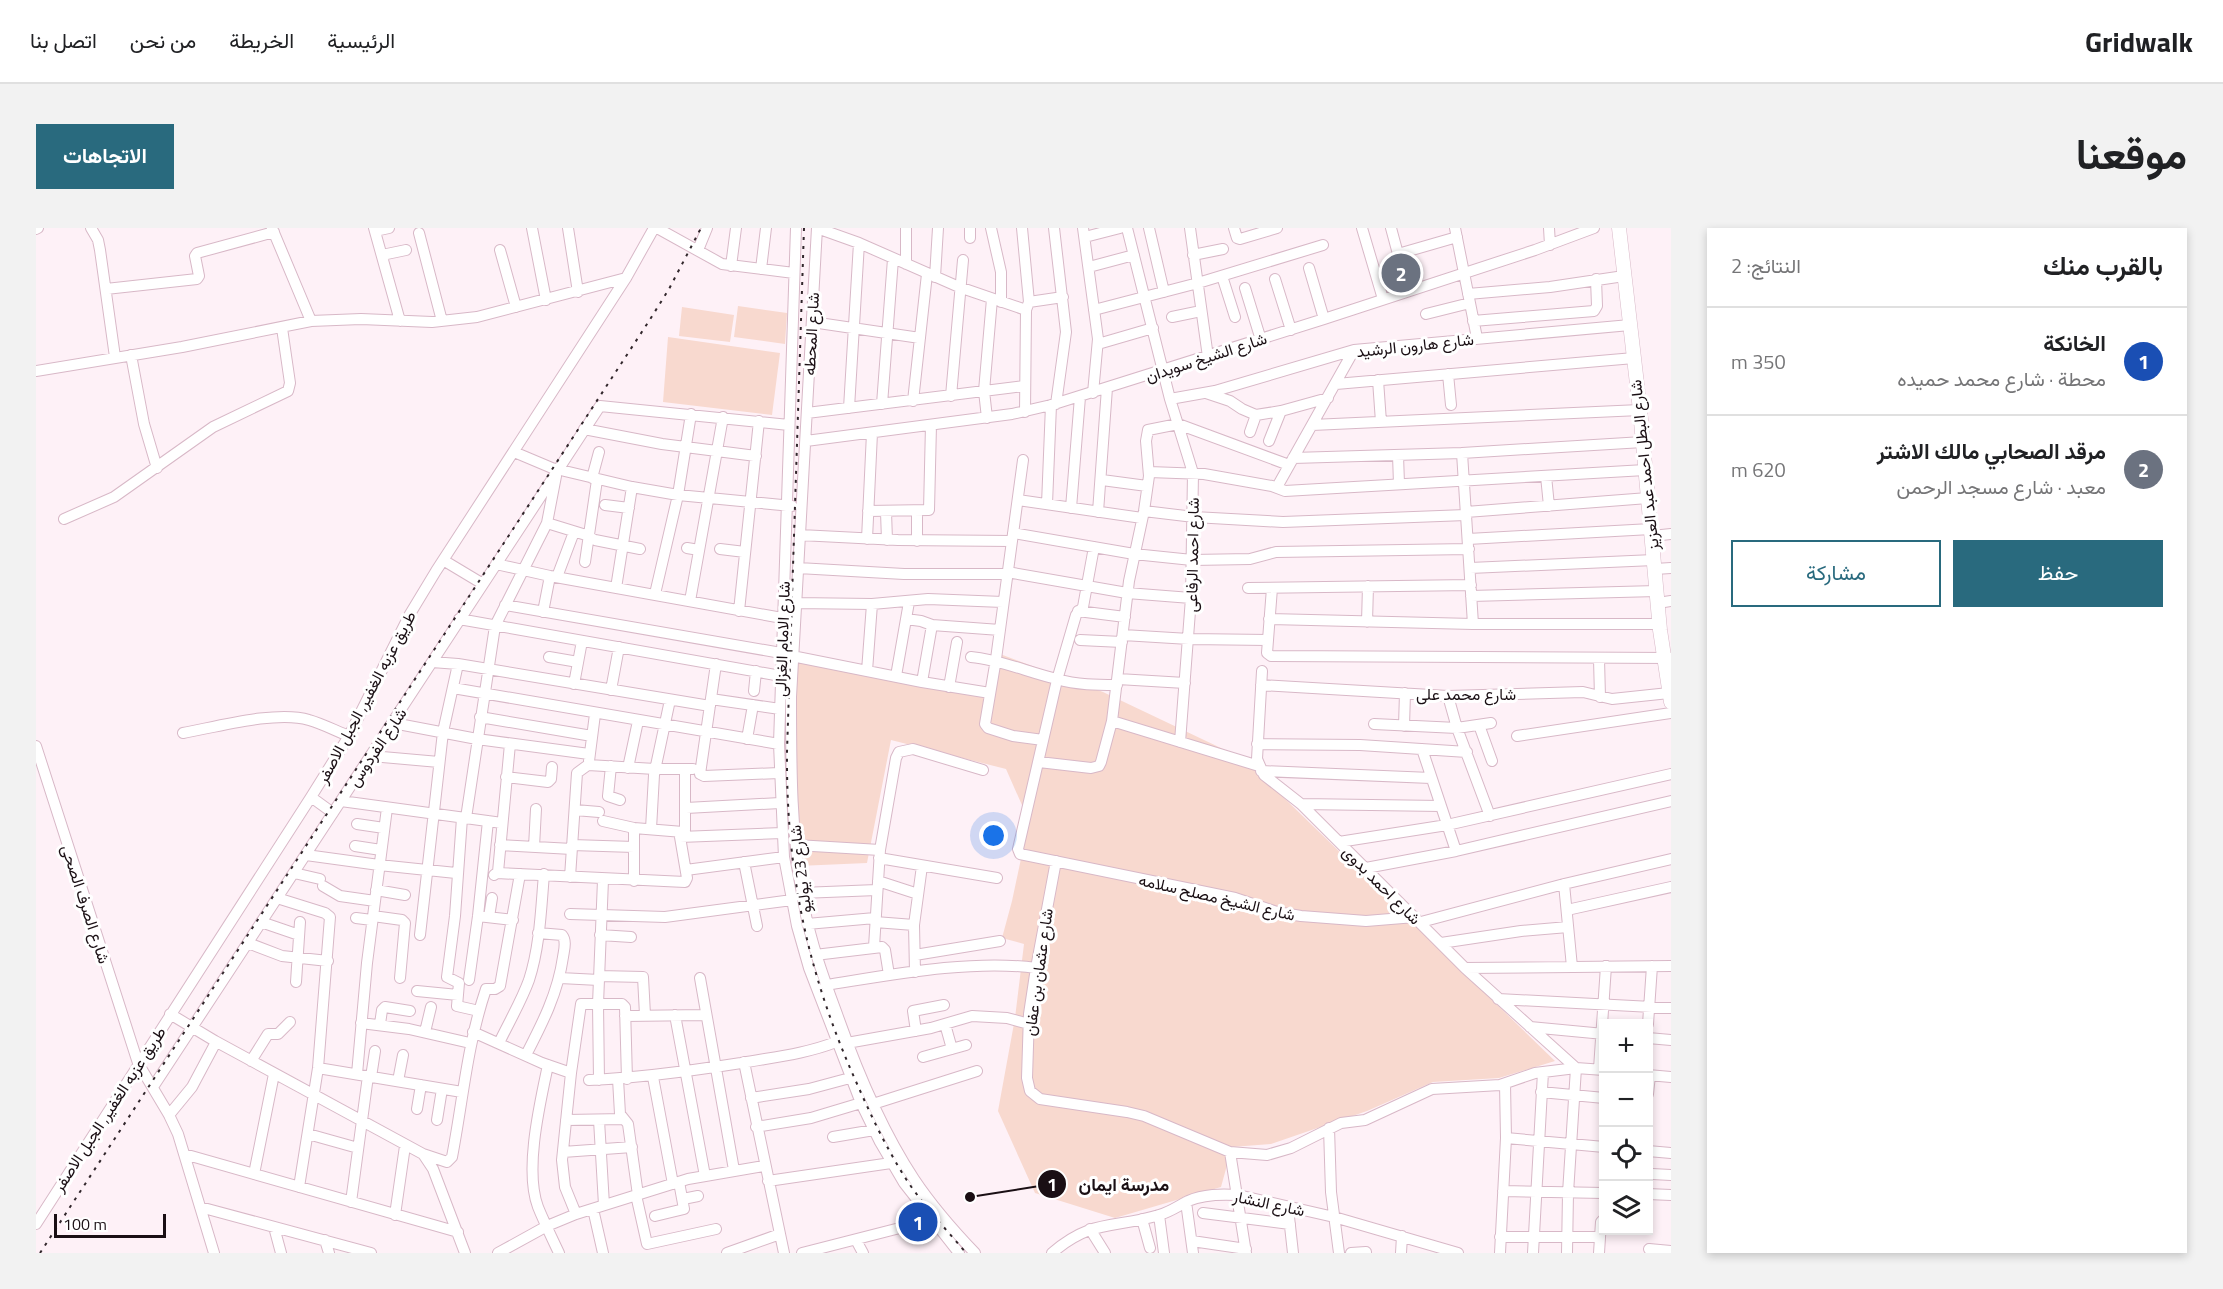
<!DOCTYPE html>
<html lang="ar">
<head>
<meta charset="utf-8">
<style>
  :root { --surface:#fff; --page:#f2f2f2; --text:#202124; --muted:#757577; --line:#e0e0e0; --accent:#296a7e }
  body { margin:0; font-family:"Titillium Web",Vazirmatn,sans-serif; background:var(--page); color:var(--text); direction:rtl }
  .controls { position:absolute; right:18px; bottom:18px; display:grid; overflow:hidden; border-radius:0px; box-shadow:0 3px 9px #0003 }
  .controls button { width:54px; height:54px; display:grid; place-items:center; padding:0; border:0; border-bottom:2px solid var(--line); background:var(--surface); color:var(--text); font:30px sans-serif }
  .scale { position:absolute; left:18px; bottom:15px; width:112px; box-sizing:border-box; padding-left:6px; border:3px solid #1a0f14; border-top:0; font-size:16px; line-height:21px; white-space:nowrap; color:#1a0f14; -webkit-text-stroke:4px #fff; paint-order:stroke }
  .you { position:absolute; left:958px; top:608px; width:21px; height:21px; margin:-15px; border:4px solid #fff; border-radius:50%; background:#1a73e8; box-shadow:0 0 0 9px #1a73e833 }
  .badge { display:grid; place-items:center; width:39px; height:39px; border-radius:50%; background:var(--accent); color:#fff; font-size:20px; font-weight:700 }
  .pin { position:absolute; translate:-50% -50%; border:3px solid #fff; box-shadow:0 2px 6px #0006 }
  .list { margin:0; padding:0; list-style:none }
  h2 { display:flex; justify-content:space-between; align-items:center; height:78px; margin:0; padding:0 24px; font-size:26px }
  h2 small { font-size:20px; font-weight:400; color:var(--muted) }
  .list li { display:grid; grid-template-columns:39px 1fr auto; gap:18px; align-items:center; box-sizing:border-box; height:108px; padding:0 24px; border-top:2px solid var(--line) }
  .list b { display:block; font-size:22px; white-space:nowrap }
  .list p { margin:0; font-size:20px; white-space:nowrap; color:var(--muted) }
  .list em { font-size:20px; font-style:normal; color:var(--muted) }
  .actions { display:flex; gap:12px; padding:18px 24px }
  .actions a { flex:1; padding:14px 0; border:2px solid var(--accent); border-radius:0px; text-align:center; font-size:21px; color:var(--accent) }
  .actions .main { background:var(--accent); color:#fff }
  .icon { flex:none; width:33px; height:33px; fill:none; stroke:currentColor; stroke-width:2; stroke-linecap:round; stroke-linejoin:round }
  .map { position:relative; flex:none; width:1635px; height:1025px; overflow:hidden; direction:ltr; border-radius:0px }
  header { display:flex; align-items:center; gap:36px; box-sizing:border-box; height:84px; padding:0 30px; background:var(--surface); border-bottom:2px solid var(--line) }
  header strong { font-size:28px }
  nav { display:flex; gap:33px; margin-inline-start:auto; font-size:21px }
  .intro { display:flex; align-items:center; justify-content:space-between; box-sizing:border-box; height:144px; padding:0 36px }
  h1 { margin:0; font-size:42px }
  .button { padding:15px 27px; border-radius:0px; background:var(--accent); color:#fff; font-size:21px; font-weight:700 }
  main { display:flex; gap:36px; padding:0 36px }
  aside { flex:1; background:var(--surface); border-radius:0px; box-shadow:0 3px 9px #0003 }
  .map>svg:first-child { display:block }
</style>
</head>
<body>
<header>
<strong>Gridwalk</strong>
<nav><a>الرئيسية</a><a>الخريطة</a><a>من نحن</a><a>اتصل بنا</a></nav>
</header>
<div class="intro"><h1>موقعنا</h1><a class="button">الاتجاهات</a></div>
<main>
<aside>
<h2>بالقرب منك<small>النتائج: 2</small></h2>
<ul class="list">
<li><span class="badge" style="background:#1a4fb4">1</span><div><b>الخانكة</b><p>محطة · شارع محمد حميده</p></div><em>350 m</em></li>
<li><span class="badge" style="background:#6b7280">2</span><div><b>مرقد الصحابي مالك الاشتر</b><p>معبد · شارع مسجد الرحمن</p></div><em>620 m</em></li>
</ul>
<div class="actions"><a class="main">حفظ</a><a>مشاركة</a></div>
</aside>
<div class="map">
<svg width="1635" height="1025" viewBox="0 0 1635 1025">
  <rect width="100%" height="100%" fill="#fef1f7"/>
  <!-- green -->
  <path fill="#f8d9cf" d="M702,78l49,7 -2,31 -51,-7z
    M646,79l52,8 -4,27 -51,-6z
    M632,109l112,16 -8,62 -109,-13z
    M964,426l103,38 141,67 311,302 -56,17 -66,4 -66,29 -96,33 -39,3 -11,40 -106,31 -80,-25 -37,-82 17,-93 9,-74 -22,-6 10,-37 17,-80 -23,-52 -115,-29 -24,123 -69,3 -5,-206 198,37z"/>
  <g fill="none" stroke-linecap="round" stroke-linejoin="round">
    <!-- minor casing -->
    <g stroke="#d8b8c7" stroke-width="12">
      <path id="minor" d="M55,0l7,12 2,10 15,107
        M236,0l39,93
        M338,0l26,93
        M496,0l14,72
        M532,0l10,64
        M621,0l65,36 72,9
        M760,0l-17,516 5,113 13,69 12,42 52,135 19,39 24,41 55,70
        M781,0l-26,469c0,69 0,140 13,209 7,37 20,73 33,108 20,57 44,115 77,165 18,27 39,51 61,74
        M781,0l42,15 100,44 67,23
        M934,0v10
        M955,0l10,44v30
        M986,0l7,74 -3,8 -1,102
        M1018,0l12,104 -10,72
        M1047,0l15,111 -5,54
        M1091,0l43,171 23,74 -2,125 -11,144
        M1113,0l15,64
        M1154,0l18,129
        M1198,0l3,10 3,1 37,-11
        M1326,0l21,71
        M1355,0l17,63
        M1419,0l22,110
        M1513,0l1,17
        M0,1l2,-1
        M339,3l14,-3
        M383,5l23,88
        M1049,9l35,-9
        M464,22l16,57
        M662,22l9,-22
        M1362,26l59,-17
        M346,27l24,-5
        M1157,27l30,-6
        M870,36v-36
        M695,38l5,-38
        M1053,39l45,-12
        M1273,40l15,51
        M725,41l5,-41
        M1186,48l13,41
        M899,49l3,-49
        M1239,51l16,51
        M1209,60l16,52
        M70,61l91,-10 2,-3 -4,-20 2,-3 77,-21
        M1432,66l82,-7 74,-11
        M993,74l34,-5
        M1058,82l104,-27 125,-38
        M1390,86l44,-11
        M1136,89l29,-6
        M1437,93l121,-10 3,-5 -1,-27
        M776,94l108,16
        M1062,116l55,-16
        M95,127l13,69 13,44
        M0,143l146,-24 129,-26 50,-2 71,3 45,-5 149,-39
        M1412,146l3,31
        M1342,152l3,42
        M1300,156l298,-26
        M1170,165l24,8 12,8 14,6 25,-4 47,-13
        M915,168l12,-136
        M1134,171l45,-8 139,-41 276,-25
        M877,173l14,-127
        M846,176l11,-145
        M813,180l10,-165
        M771,185l217,-27
        M951,190l-3,-27 8,-92
        M1276,197l328,-15
        M548,201l78,15 94,12
        M1214,204l6,-17
        M770,213l206,-27 39,-9 273,-86 211,-69 59,-22
        M1233,213l12,-30
        M478,224l38,16 80,19 46,8 114,11
        M1426,225l11,171
        M1362,227l1,29
        M1257,230l169,-5 181,-11
        M987,232l-27,199 -11,65 3,4 25,8 30,4
        M1113,244l55,2 68,12 13,5 360,-21
        M520,248l-9,47 39,12 9,5 45,9
        M1510,248l3,30
        M556,250l7,-26
        M1066,252l45,6
        M1241,259l77,-137
        M982,272l124,18
        M1011,276l4,-99
        M569,277l24,3
        M1035,280l9,-111
        M832,283l61,-1 2,-85
        M1108,283l50,6 89,5 183,-7
        M850,284l1,28
        M1062,284l9,-124
        M1430,284l182,-14
        M28,291l50,-22 99,-70 75,-36 2,-8 -8,-55
        M977,305l121,21 58,6 58,-1 26,-7 193,-3
        M764,307l98,5 114,1
        M1616,308l19,-2
        M831,311l5,-106
        M1432,311l183,-10
        M881,313v-29
        M1058,319l-11,60 -7,8 -19,65 -39,169 2,5 215,44 42,14 24,4 65,5 49,-4
        M651,320l12,2
        M684,321l25,3
        M407,332l40,24
        M549,334l12,-82
        M460,336l54,12 232,42
        M762,340l106,6h103
        M1434,340l184,-8
        M1619,341l16,-1
        M971,344l120,21 64,5
        M521,349l17,-45
        M580,360l16,-101
        M1212,360l223,-3
        M1236,360l-5,65 4,3 400,2
        M619,366l23,-99 13,-81
        M1435,368l186,-5
        M654,373l33,-184
        M759,375l77,1 56,-5 75,3
        M1622,375l13,-2
        M469,377l276,48
        M703,383l20,-190
        M1042,383l47,6
        M507,384l7,-36
        M423,391l322,57
        M870,391l15,2 11,4 68,5
        M1233,391l204,5h187
        M1331,394l1,-36
        M1087,407l66,4 79,1
        M1044,412l42,2
        M756,428l130,26 68,11
        M513,429l29,5
        M935,429c31,3 56,15 86,22 20,6 40,6 60,6
        M1563,431l1,38
        M396,434l26,2 252,42
        M680,436l-16,110 4,2 75,-3
        M831,443l5,-67
        M1226,443l-5,88 7,16 37,29 164,164 111,100
        M860,448l13,-74
        M1082,451l67,4
        M886,454l10,-57
        M538,456l8,-43
        M1225,457l187,11 135,-4 29,7 57,-6
        M913,459l8,-45
        M417,460l326,56
        M575,462l8,-43
        M718,463l2,-20
        M1412,468l9,32 33,88
        M675,471l69,10
        M444,489l112,19
        M1076,493l147,45
        M357,495l84,16 112,15
        M1338,496l83,4 34,-5
        M1443,497l13,36
        M1368,498l1,-33
        M147,505c33,-6 94,-23 126,-13 14,4 27,11 40,16
        M1481,508l154,-23
        M711,511l6,-34
        M1221,516l103,1 107,7
        M0,518l102,317 31,52 9,19 36,119
        M1386,521l34,102
        M335,528l68,6
        M553,533l6,-47
        M1003,534l52,6 8,-2 2,-4 11,-41 17,-140 15,-70 5,-35 -3,-35 2,-11 30,-6 111,41
        M552,537l67,4h38
        M575,538l-3,30 12,4
        M592,540l10,-47
        M1225,543l170,7
        M470,549l42,5 3,-3 1,-12
        M275,569l22,16
        M305,573l161,22
        M1265,576l140,2
        M650,580l94,-5
        M539,582l24,2
        M426,590l-7,98 -8,61 12,6 -2,23 22,5
        M430,590l29,-192 52,-103
        M567,593l31,7 49,4
        M321,596l27,4
        M615,601l3,-54 16,-75
        M644,609l102,-4
        M1303,614l108,-17 224,-51
        M464,617l72,4
        M536,617l62,2
        M760,617l84,5
        M319,618l26,4
        M498,619l2,-38
        M270,627l73,10 77,8
        M843,630l118,20
        M1020,633l-20,107 -7,46 -2,64 3,13 10,8 87,13 17,4 86,36 37,3 24,-7 50,-25 24,-3 67,-31 68,-4 35,-12 41,-5 28,2
        M708,634l13,64
        M1330,640l90,-17 215,-50
        M650,642l98,-13
        M258,645l26,6
        M461,645l188,9 2,-4 -7,-41 5,-7v-61
        M458,647l4,-3 12,-128
        M534,649l7,-104 11,-8
        M598,653v-53
        M842,653l40,13
        M1528,656l8,83
        M287,658l17,10 35,5
        M340,662l29,5
        M765,665l76,-3
        M241,670l48,15 5,4 -12,151 -19,119
        M1531,682l104,-23
        M534,686l95,3 127,-17
        M337,688l29,4 3,3 -5,55
        M442,688l35,4
        M453,689l3,-19
        M320,690l16,2
        M225,694l38,13
        M839,694l39,3
        M1385,694l143,-38 107,-25
        M771,696l68,-6
        M384,707l23,-203 15,-68
        M564,707l31,2
        M212,715l34,13 46,5
        M1405,715l80,-12 47,-4
        M838,719l6,-97 16,-92 3,-6 14,-3 70,21
        M779,727l67,-8 3,3 4,25
        M879,727l85,-14
        M1429,740l206,-2
        M879,744l-1,-47 8,-59
        M563,748l44,1 2,38
        M524,750l39,2
        M664,750l34,192
        M433,752l9,-64 10,-95
        M260,754l4,-60
        M790,757c64,-10 146,-26 210,-17
        M381,763l41,4
        M1462,771l173,9
        M134,786l45,27 208,113 10,15 32,84
        M639,787l30,161
        M589,788l80,-1
        M325,795l48,6 61,14
        M344,796l2,-14 3,-3 25,4
        M909,796l7,25
        M1612,796l4,-58
        M1494,799l74,7
        M880,803l-3,-20 31,-6
        M389,804l6,-25
        M437,804l69,31 29,10
        M1612,810l23,2
        M463,815c10,-21 22,-41 30,-63 11,-34 12,-71 15,-106
        M811,815l84,-15 41,-12 35,2 22,6
        M490,827c16,-31 32,-62 37,-98 1,-7 4,-16 -1,-22l-24,-2
        M887,829l43,-12
        M215,833l17,-27h10l12,-12
        M708,834l40,191
        M512,837c-8,38 -24,105 -10,142 6,15 14,31 21,46
        M282,840l144,24
        M1563,841l7,-103
        M321,846l10,-111 20,-155
        M1612,847l23,2
        M335,849l4,-26
        M617,849l20,107
        M582,851l2,35 8,10 10,71
        M553,852c52,-2 101,-9 152,-17 33,-6 64,-9 95,-21
        M563,852l-1,-76 5,-124
        M362,853l5,-26
        M117,859l447,-681 189,19
        M1505,864l63,6
        M1612,866l2,-19
        M715,870l58,-9 41,-11
        M837,876l104,-33
        M381,881l4,-24
        M133,887l23,-28 24,-45
        M401,892l5,-31
        M530,892l58,-1
        M563,892l5,85
        M720,899l55,-9 50,-15
        M1293,900l2,64 8,61
        M272,906l50,14
        M797,909l41,-7
        M1470,910l98,9
        M1612,923l23,2
        M527,924l69,-5
        M1194,924l16,101
        M148,926l274,78
        M387,926l24,8 5,-5c11,-57 15,-112 34,-168h9l5,-3 20,-112
        M218,946l20,-100
        M1616,946l19,1
        M732,953l123,-18
        M1467,963l101,2
        M1612,966l23,1
        M600,967l11,49 69,-15
        M647,971l15,-3
        M315,974l17,-126
        M1150,974l7,51
        M164,979l171,46
        M557,981l10,44
        M1167,985l87,11
        M540,986l-11,-27 -3,-27 9,-87 10,-69h41l3,3 2,72
        M359,987l10,-69
        M1123,987l5,38
        M619,988l29,-7 -5,-27
        M1253,989l4,36
        M1106,991l8,29
        M0,996l275,-427 38,-61 61,-122 26,-43 190,-293 28,-50
        M238,999l7,26
        M1054,1001l15,24
        M1464,1009h100
        M289,1012l4,13
        M820,1012l7,13
        M1156,1013l54,8
        M1613,1021l22,2
        M462,1025l49,-27 29,-12 112,-35 76,-13
        M691,1025l53,-19
        M766,1025l129,-33
        M1016,1025c41,-35 62,-24 107,-38 11,-3 19,-9 29,-14 16,-7 33,-7 50,-6l96,22 124,36
        M1315,1025l15,-1
        M1365,1025l1,-17
        M1464,1025l6,-115 -1,-54
        M1497,1025l10,-181
        M1531,1025l1,-60 8,-125
        M1563,1025l2,-31 3,-3"/>
    </g>
    <!-- major casing -->
    <g stroke="#d8b8c7" stroke-width="15">
      <path id="major" d="M1583,0l21,182 20,220 11,72"/>
    </g>
    <!-- minor -->
    <use href="#minor" stroke="#fff" stroke-width="10"/>
    <!-- major -->
    <use href="#major" stroke="#fff" stroke-width="14"/>
    <!-- rail -->
    <path stroke="#31262b" stroke-width="2" stroke-dasharray="3 6" stroke-linecap="butt" d="M768,0l-17,524c-1,121 21,224 71,334 14,32 29,63 48,93 17,26 40,50 60,74
      M4,1025l609,-932 20,-32 32,-61"/>
  </g>
  <g text-anchor="middle" stroke-width="6" stroke-linejoin="round" paint-order="stroke">
    <!-- street labels -->
    <g font-size="16" fill="#1a0f14" stroke="#fff">
      <text transform="translate(775 106) rotate(-87)" y="6">شارع المحطه</text>
      <text transform="translate(1379 117) rotate(-6)" y="6">شارع هارون الرشيد</text>
      <text transform="translate(1170 129) rotate(-18)" y="6">شارع الشيخ سويدان</text>
      <text transform="translate(1608 237) rotate(-96)" y="6">شارع البطل احمد عبد العزيز</text>
      <text transform="translate(1156 327) rotate(-89)" y="6">شارع احمد الرفاعى</text>
      <text transform="translate(746 411) rotate(-88)" y="6">شارع الامام الغزالى</text>
      <text x="1430" y="472">شارع محمد على</text>
      <text transform="translate(330 469) rotate(-62)" y="6">طريق عزبه الغفير, الجبل الاصفر</text>
      <text transform="translate(341 519) rotate(-56)" y="6">شارع الفردوس</text>
      <text transform="translate(764 641) rotate(-97)" y="6">شارع 23 يوليو</text>
      <text transform="translate(1346 657) rotate(45)" y="6">شارع احمد بدوى</text>
      <text transform="translate(1181 669) rotate(13)" y="6">شارع الشيخ مصلح سلامه</text>
      <text transform="translate(50 676) rotate(72)" y="6">شارع الصرف الصحى</text>
      <text transform="translate(1002 744) rotate(-82)" y="6">شارع عثمان بن عفان</text>
      <text transform="translate(73 881) rotate(-57)" y="6">طريق عزبه الغفير, الجبل الاصفر</text>
      <text transform="translate(1233 975) rotate(12)" y="6">شارع النشار</text>
    </g>
  </g>
  <!-- callouts -->
  <path fill="none" stroke="#1a0f14" stroke-width="2" d="M934 969L1016 956"/>
  <g fill="#1a0f14" stroke="#fff" stroke-width="2">
    <circle cx="934" cy="969" r="6"/>
    <circle cx="1016" cy="956" r="15"/>
  </g>
  <g font-size="18" text-anchor="middle" font-weight="bold" fill="#fff">
    <text x="1016" y="963">1</text>
  </g>
  <g font-size="18" text-anchor="middle" font-weight="bold" fill="#1a0f14" stroke="#fff" stroke-width="6" stroke-linejoin="round" paint-order="stroke">
    <text x="1088" y="963">مدرسة ايمان</text>
  </g>
</svg>
<div class="controls">
<button>+</button>
<button>−</button>
<button><svg class="icon" aria-label="locate" viewBox="0 0 24 24"><circle cx="12" cy="12" r="6"/><path d="M12 2v4M12 18v4M2 12h4M18 12h4"/></svg></button>
<button><svg class="icon" aria-label="layers" viewBox="0 0 24 24"><path d="M12 4l9 5-9 5-9-5zM3 14l9 5 9-5"/></svg></button>
</div>
<div class="scale">100 m</div>
<div class="you"></div>
<div class="pin badge" style="left:882px;top:994px;background:#1a4fb4">1</div>
<div class="pin badge" style="left:1365px;top:45px;background:#6b7280">2</div>
</div>
</main>
</body>
</html>
